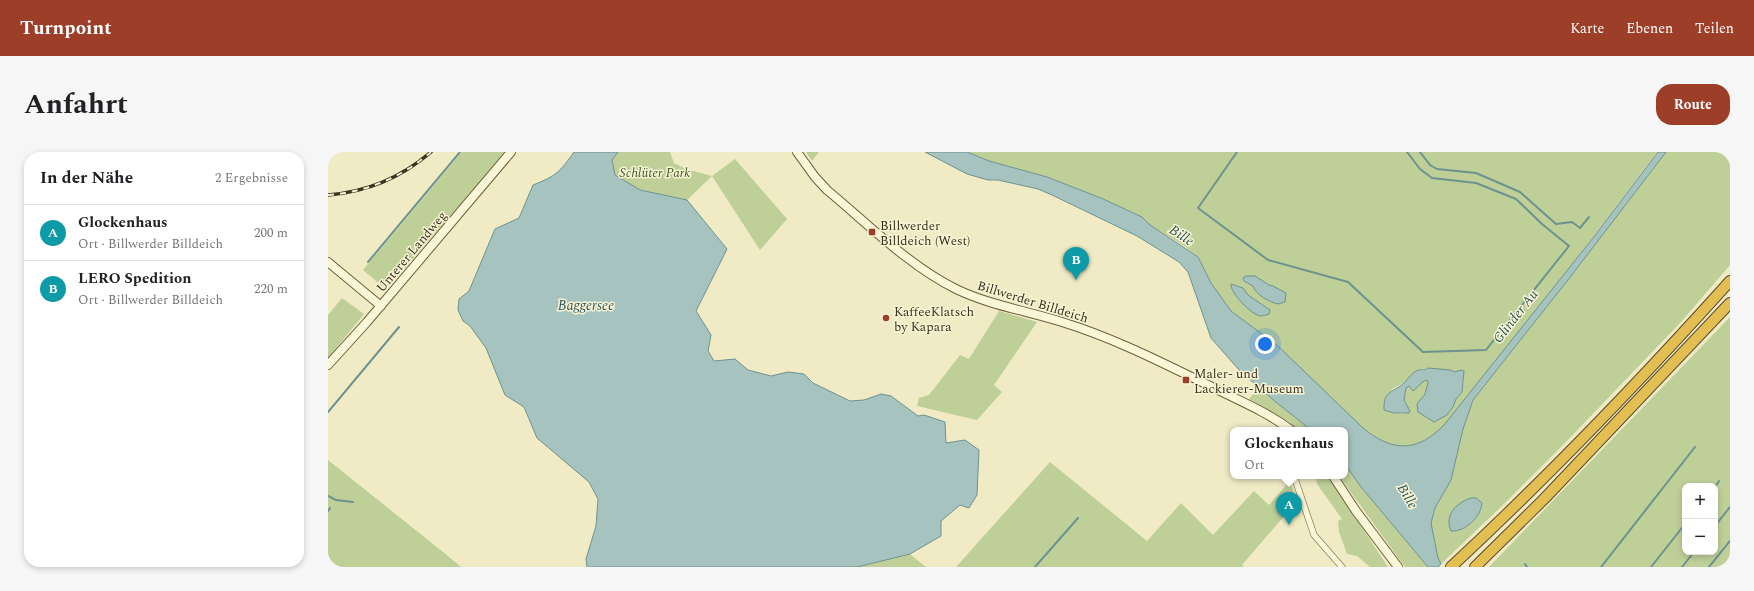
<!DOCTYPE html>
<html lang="de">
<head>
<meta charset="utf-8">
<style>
  :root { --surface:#fff; --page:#f6f6f6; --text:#202124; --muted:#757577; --line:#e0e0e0; --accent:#9d3e28 }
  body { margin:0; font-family:Spectral,serif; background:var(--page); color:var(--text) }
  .controls { position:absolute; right:12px; bottom:12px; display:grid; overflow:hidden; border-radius:8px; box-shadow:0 2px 6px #0003 }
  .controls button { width:36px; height:36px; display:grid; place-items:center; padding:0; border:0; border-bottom:1px solid var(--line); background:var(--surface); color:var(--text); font:20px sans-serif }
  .you { position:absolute; left:937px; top:192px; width:14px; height:14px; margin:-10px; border:3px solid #fff; border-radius:50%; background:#1a73e8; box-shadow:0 0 0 6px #1a73e833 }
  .badge { display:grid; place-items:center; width:26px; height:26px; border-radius:50%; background:var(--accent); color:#fff; font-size:13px; font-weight:700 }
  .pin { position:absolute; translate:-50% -33px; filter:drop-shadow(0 1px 2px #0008) }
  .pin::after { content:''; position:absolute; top:21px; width:14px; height:12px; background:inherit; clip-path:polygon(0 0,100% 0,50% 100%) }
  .popup { position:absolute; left:902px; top:275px; width:118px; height:52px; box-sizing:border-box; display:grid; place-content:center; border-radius:8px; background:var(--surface); filter:drop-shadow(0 1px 3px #0005); font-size:13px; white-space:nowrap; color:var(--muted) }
  .popup b { font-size:15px; color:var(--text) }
  .popup::after { content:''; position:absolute; left:50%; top:100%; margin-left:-8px; border:8px solid transparent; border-top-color:var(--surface) }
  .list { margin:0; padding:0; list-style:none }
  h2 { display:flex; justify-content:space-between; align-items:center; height:52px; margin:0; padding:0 16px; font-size:17px }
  h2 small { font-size:13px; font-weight:400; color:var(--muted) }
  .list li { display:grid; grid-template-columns:26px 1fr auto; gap:12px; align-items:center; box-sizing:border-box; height:56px; padding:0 16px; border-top:1px solid var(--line) }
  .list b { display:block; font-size:15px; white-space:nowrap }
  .list p { margin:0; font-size:13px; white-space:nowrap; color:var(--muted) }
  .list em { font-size:13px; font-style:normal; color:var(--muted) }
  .map { position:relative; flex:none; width:1402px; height:415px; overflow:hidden; border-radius:16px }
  header { display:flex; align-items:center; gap:24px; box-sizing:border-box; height:56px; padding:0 20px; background:var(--accent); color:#fff }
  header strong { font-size:19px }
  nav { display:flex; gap:22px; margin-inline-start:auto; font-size:14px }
  .intro { display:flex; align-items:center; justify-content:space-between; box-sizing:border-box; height:96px; padding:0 24px }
  h1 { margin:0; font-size:28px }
  .button { padding:10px 18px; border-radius:16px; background:var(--accent); color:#fff; font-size:14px; font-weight:700 }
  main { display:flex; gap:24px; padding:0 24px }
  aside { flex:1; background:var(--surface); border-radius:16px; box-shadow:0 2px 6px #0003 }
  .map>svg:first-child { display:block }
</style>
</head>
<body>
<header>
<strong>Turnpoint</strong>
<nav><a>Karte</a><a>Ebenen</a><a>Teilen</a></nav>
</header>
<div class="intro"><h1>Anfahrt</h1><a class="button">Route</a></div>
<main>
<aside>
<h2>In der Nähe<small>2 Ergebnisse</small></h2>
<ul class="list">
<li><span class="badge" style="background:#0f9aa8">A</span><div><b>Glockenhaus</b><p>Ort · Billwerder Billdeich</p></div><em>200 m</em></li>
<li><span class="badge" style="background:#0f9aa8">B</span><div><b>LERO Spedition</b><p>Ort · Billwerder Billdeich</p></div><em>220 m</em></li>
</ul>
</aside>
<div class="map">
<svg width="1402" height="415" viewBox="0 0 1402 415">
  <rect width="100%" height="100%" fill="#f0ebc5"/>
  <!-- green -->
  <path fill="#becf98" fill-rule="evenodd" d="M134,0h44l-116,133 -8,1 -19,-16z
    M290,0h52l4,11 12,6 26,7 23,-17 52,60 -27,31 -48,-74 -25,24 -47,-10 -25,-15 -3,-15z
    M478,0h13l-7,9z
    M639,0h690l-212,282 -35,17 -35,-6 -144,-133 -22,-32 -11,-23 -14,-11 -34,-21 -8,-8 -41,-19 -54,-21 -58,-16zM909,133l11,10 22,15 -12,5c-10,-6 -24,-17 -27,-29zM1105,216c13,6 19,-1 31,10l-2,14 -6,7 -6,13 -12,8 -6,1 -9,-6 -4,-14 6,-7 3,-11 -1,-3 -3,1 -11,10 -4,-5 -3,2 -2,12 3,4 -3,10 -10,-1 -10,-13 8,-11 13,-7 13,-12z
    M1338,0h64v113l-49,57 -116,121 -63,63 -61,58 -3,-6 -7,-35 4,-15 16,-28 12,-51 10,-29 98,-124zM1136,349l17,9 -14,16 -15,-14z
    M14,146l22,16 -36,44v-43z
    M671,159l38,11 -43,63 8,7 -25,28 -60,-14 2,-8 10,-3 31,-40 9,4z
    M1402,165v250h-241zM1357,334h30v66h-30z
    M931,235l18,16 34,27h-13l-9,-8 -40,-23z
    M0,308l115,92 18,15h-133z
    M722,310l97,79 34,-38 32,32 41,-44 15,14 21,-24 7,20 -55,64 2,2h-288z
    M1017,312l16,23 67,80h-23l-66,-91h6z
    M988,324h12l60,91h-18l-13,-11 -10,-2 -8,-22 -1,-11 4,-2 -25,-35z
    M582,402l16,13h-69z"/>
  <!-- water -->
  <path fill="#a7c3c0" stroke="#6d9290" d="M246,0h44l-6,8 3,15 25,15 47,10 40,49 -31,62 15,24 -3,16 6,10 21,-2 13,11 23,6 17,-4 16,2 9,9 37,18 14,-1 17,-6 10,2 27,20 6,-1 21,7 1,21 19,-3 14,10 -2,45 -8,13 -9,-3 -19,16v15l-31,18 -53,13h-270l-1,-8 10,-33 2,-27 -9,-17 -52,-44 -13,-31 -19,-12 -19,-47 -16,-22 -7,-5 -5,-11 1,-11 10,-8 26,-62 24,-11 14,-33c23,-9 27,-13 41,-33z
    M597,0h42l22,9 58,16 54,21 41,19 8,8 48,32 13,26 20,28 47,35 84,81c29,25 55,26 82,-2l149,-187 65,-86h8l-95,124 -98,124 -10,29 -12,51 -16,28 -4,15 7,35 3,6 -3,3h-10l-67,-80 -16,-23v-34h-34l-34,-27 -37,-32 -29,-33 -23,-66 -9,-10 -42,-26 -85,-41 -14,-6 -40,-9h-10l-21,-6z
    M918,124h9l14,9 4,1 13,7 -1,9 -7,2c-9,-2 -22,-9 -25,-18l-9,-5 -1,-3z
    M903,132l12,4 5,7 22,15 -1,4c-3,1 -6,2 -9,2 -9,-2 -30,-23 -29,-32z
    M1100,216l22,2 5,2 6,-2 3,1 -2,21 -6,7 -3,8 -6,8 -13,7 -16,-10 -1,-8 8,-10 3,-11 -1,-3 -3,1 -11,10 -4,-5 -3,2 -2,12 6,11 -1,2h-15l-10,-3c-1,-21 10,-17 21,-28 4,-4 8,-11 14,-12 4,-1 5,1 9,-2z
    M1143,346h5l6,5c-1,14 -17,29 -31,28 -7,-16 5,-28 20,-33z"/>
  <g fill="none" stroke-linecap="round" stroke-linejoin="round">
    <!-- stream -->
    <path stroke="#6d9290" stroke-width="2" d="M909,0l-39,56 70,52 80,22 75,70 63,-2 83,-104 -27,-22 -26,-25 -40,-16 -44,-5 -12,-9 -13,-17
      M1092,0l10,13 7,4 39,4 44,19 36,32 16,-2 8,6 9,-11
      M40,110l92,-110
      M0,260l71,-85
      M1387,335l4,-6
      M0,344l8,4 17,2
      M0,359l2,-3
      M1387,374l15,-19
      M1197,412l2,3
      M707,415l43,-49
      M1273,415l94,-120
      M1323,415l34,-43
      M1354,415l12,-15
      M1381,415l21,-26"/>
    <!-- street casing -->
    <g stroke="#8c7e5a" stroke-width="7">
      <path id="street" d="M966,324l20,59 28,32"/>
    </g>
    <!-- secondary casing -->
    <g stroke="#6e5f3d" stroke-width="10">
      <path id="secondary" d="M469,0l18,25 12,13c40,33 82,76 129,99 33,16 71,22 106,33 52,16 101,41 150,65 26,13 55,25 79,43
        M0,110l53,44
        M0,213l39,-43 144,-170
        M1005,324l23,35 42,56"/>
    </g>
    <!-- highway casing -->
    <g stroke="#594b2e" stroke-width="12">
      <path id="highway" d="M1123,415c98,-91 190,-187 279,-286
        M1147,415l70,-69 185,-195"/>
    </g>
    <!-- street -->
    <use href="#street" stroke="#faf7d9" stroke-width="5.5"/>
    <!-- secondary -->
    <use href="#secondary" stroke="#faf7d9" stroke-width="8"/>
    <!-- highway -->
    <use href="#highway" stroke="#e2be53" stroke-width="10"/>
    <!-- rail casing -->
    <g stroke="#3b321e" stroke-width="3.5">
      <path id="rail" d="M0,43c39,-3 74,-18 103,-43"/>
    </g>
    <!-- rail -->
    <use href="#rail" stroke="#f7f4d5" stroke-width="2" stroke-dasharray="6" stroke-linecap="butt"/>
  </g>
  <!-- markers -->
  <g fill="#9d3e28" stroke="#f7f4d5" stroke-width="1.5">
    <rect x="540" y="76" width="8" height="8" rx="2"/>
    <circle cx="558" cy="166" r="4"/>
    <rect x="854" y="224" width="8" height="8" rx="2"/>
  </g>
  <g text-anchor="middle" stroke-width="3" stroke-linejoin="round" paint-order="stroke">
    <!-- park labels -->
    <g font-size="13" font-style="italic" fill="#415824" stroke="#f7f4d5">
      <text x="327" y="25">Schlüter Park</text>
    </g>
    <!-- poi labels -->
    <g font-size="13" fill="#3b321e" stroke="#f7f4d5" text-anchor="start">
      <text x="552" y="78">Billwerder<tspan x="552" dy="15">Billdeich (West)</tspan></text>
      <text x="566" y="164">KaffeeKlatsch<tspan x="566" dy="15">by Kapara</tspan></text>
      <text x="866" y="226">Maler- und<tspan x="866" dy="15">Lackierer-Museum</tspan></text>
    </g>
    <!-- street labels -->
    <g font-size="13" fill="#3b321e" stroke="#f7f4d5">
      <text transform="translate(83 99) rotate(-50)" y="5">Unterer Landweg</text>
      <text transform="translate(705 149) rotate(17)" y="5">Billwerder Billdeich</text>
    </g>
    <!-- water labels -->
    <g font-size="14" font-style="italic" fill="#2d555b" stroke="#f7f4d5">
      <text transform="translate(854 83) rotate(33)" y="5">Bille</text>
      <text x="258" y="158">Baggersee</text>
      <text transform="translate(1187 164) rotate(-52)" y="5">Glinder Au</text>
      <text transform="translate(1080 344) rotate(59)" y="5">Bille</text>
    </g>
  </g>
</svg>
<div class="controls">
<button>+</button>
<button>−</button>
</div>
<div class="you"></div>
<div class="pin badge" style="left:961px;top:373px;background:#0f9aa8">A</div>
<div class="popup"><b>Glockenhaus</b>Ort</div>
<div class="pin badge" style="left:748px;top:128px;background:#0f9aa8">B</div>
</div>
</main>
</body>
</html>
